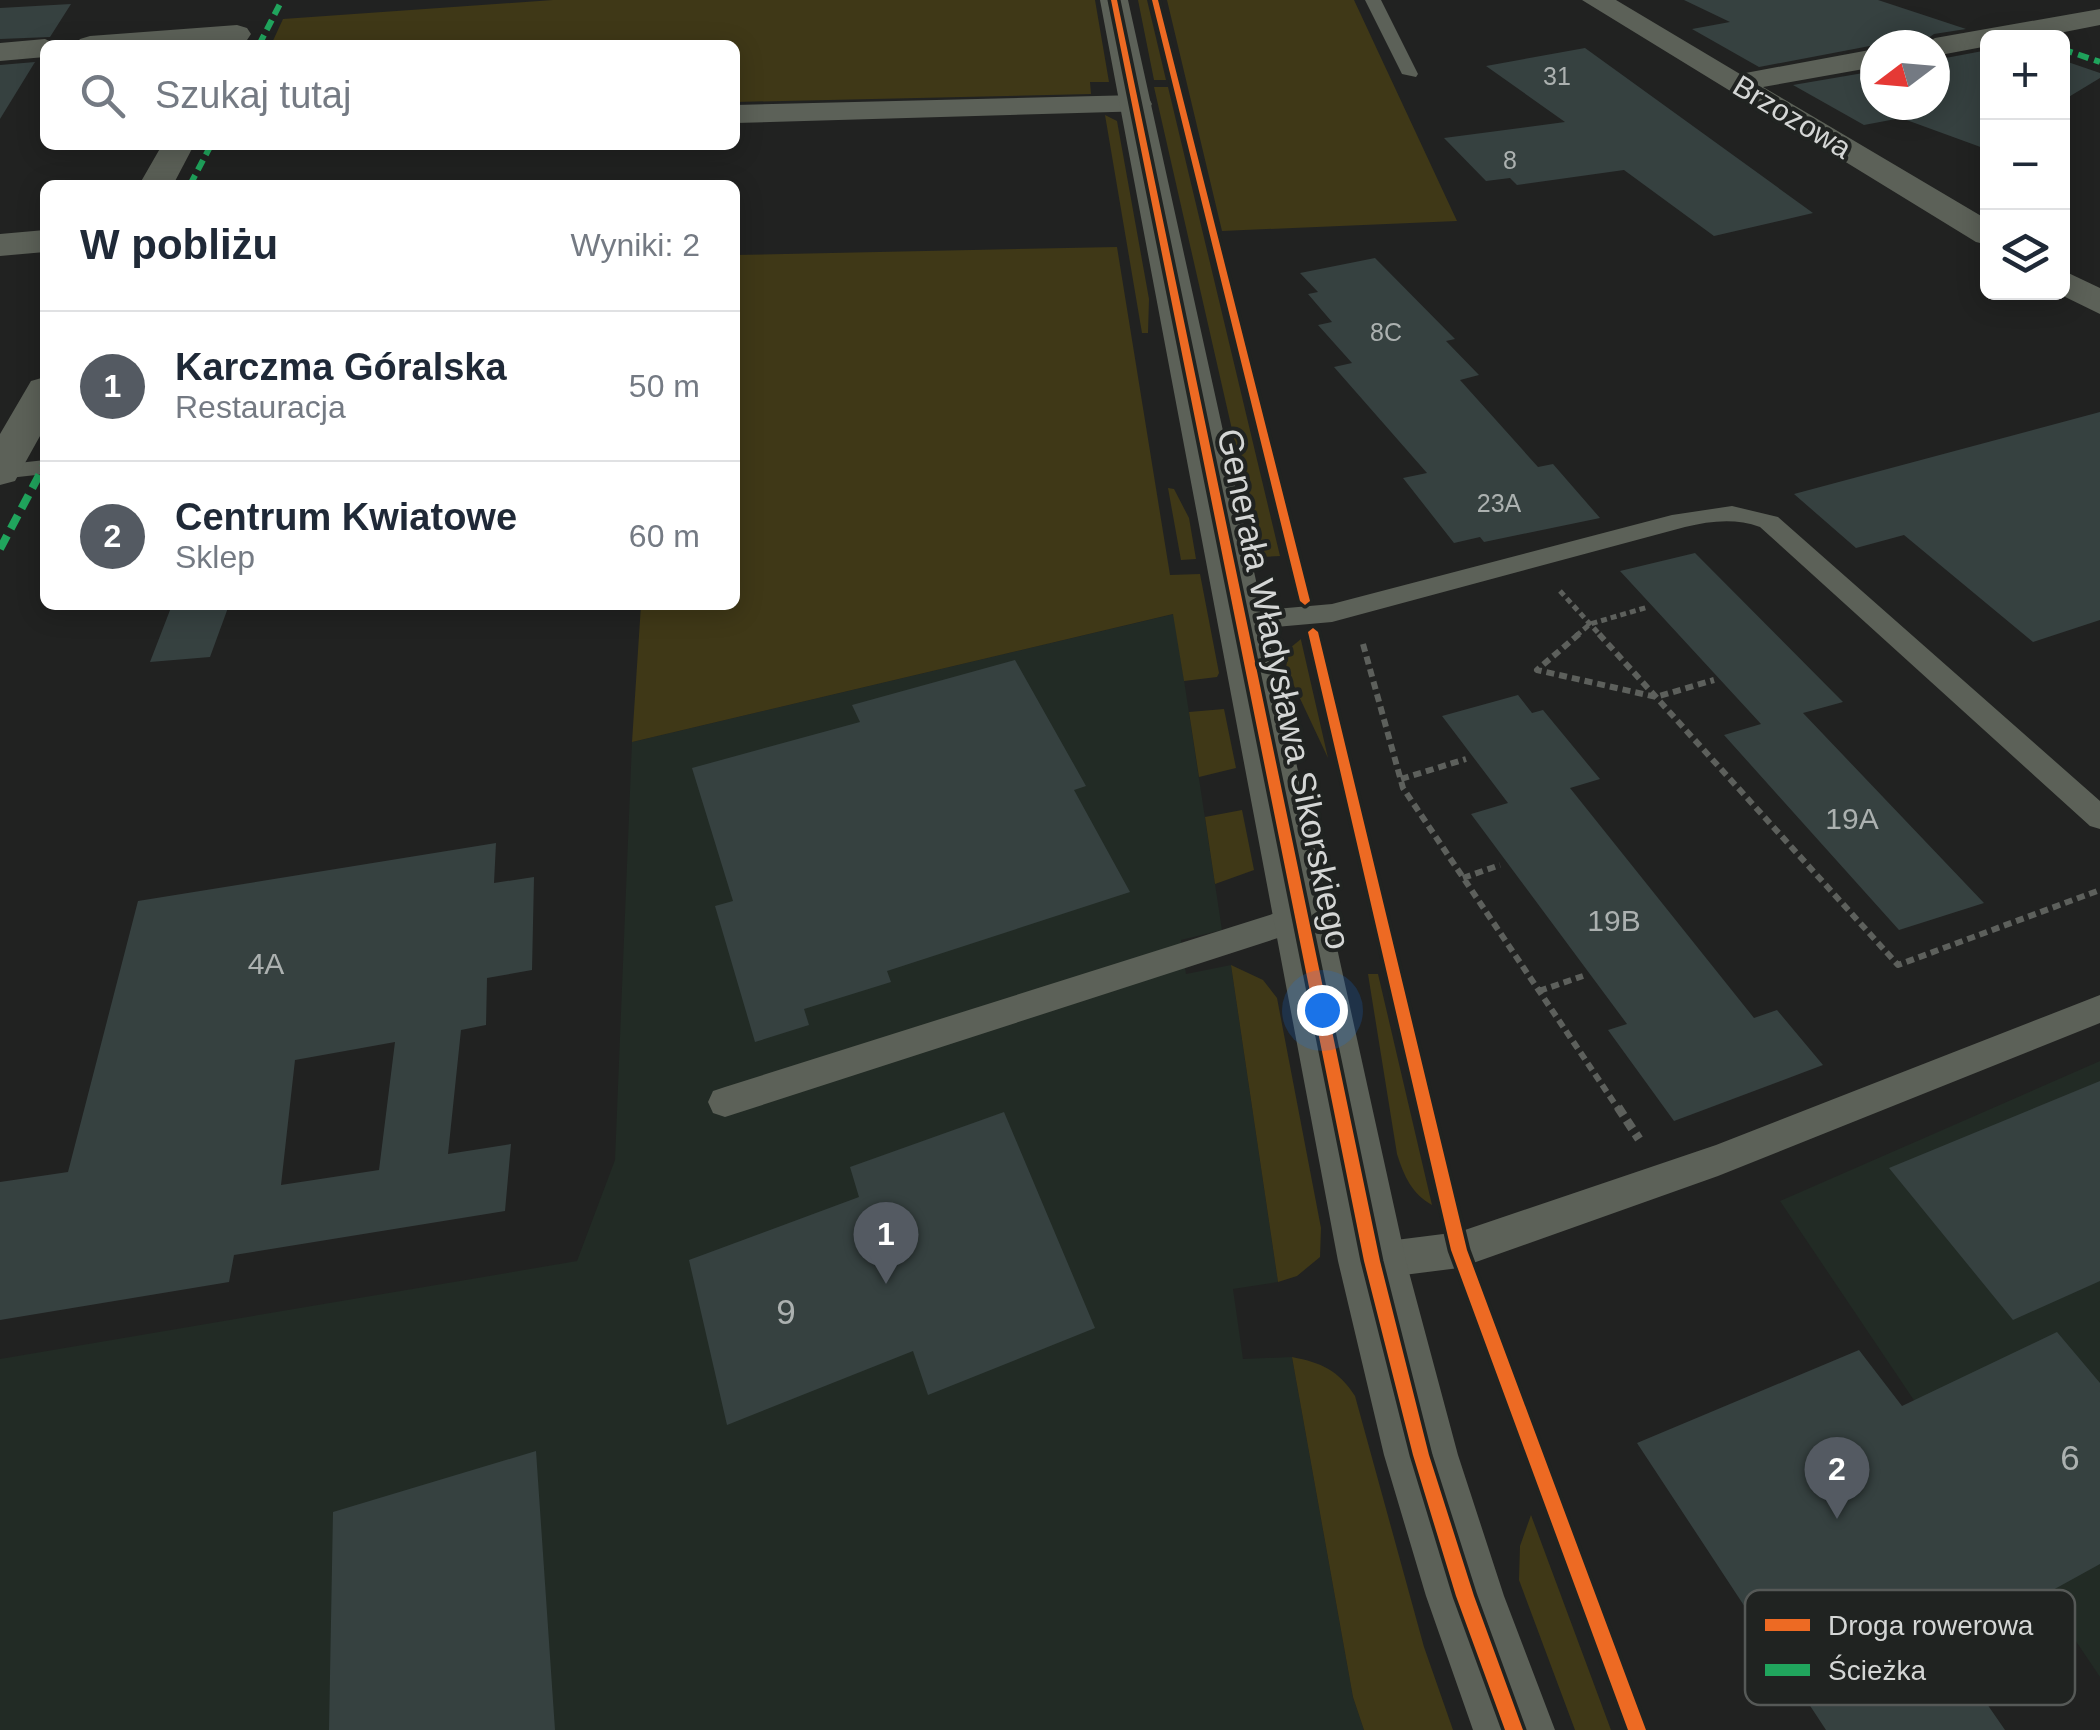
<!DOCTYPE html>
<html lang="pl">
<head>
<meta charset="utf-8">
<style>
  :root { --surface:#fff; --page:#f2f2f3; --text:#1f2937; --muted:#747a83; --line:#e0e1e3; --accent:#545a62 }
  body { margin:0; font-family:Arial,sans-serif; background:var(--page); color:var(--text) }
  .controls { position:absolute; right:30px; top:30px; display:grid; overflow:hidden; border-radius:15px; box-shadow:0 5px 25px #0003 }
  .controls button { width:90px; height:90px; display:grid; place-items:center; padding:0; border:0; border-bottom:2px solid var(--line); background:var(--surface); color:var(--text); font:50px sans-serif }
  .compass { position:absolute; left:1860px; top:30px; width:90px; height:90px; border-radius:50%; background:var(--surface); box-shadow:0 5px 25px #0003; rotate:254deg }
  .you { position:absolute; left:1322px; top:1010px; width:35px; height:35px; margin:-25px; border:8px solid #fff; border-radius:50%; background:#1a73e8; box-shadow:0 0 0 15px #1a73e833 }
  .badge { display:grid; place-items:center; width:65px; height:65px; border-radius:50%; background:var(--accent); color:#fff; font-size:32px; font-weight:700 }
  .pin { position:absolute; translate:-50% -82px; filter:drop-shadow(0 2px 5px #0008) }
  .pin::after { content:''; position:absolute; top:52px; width:35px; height:30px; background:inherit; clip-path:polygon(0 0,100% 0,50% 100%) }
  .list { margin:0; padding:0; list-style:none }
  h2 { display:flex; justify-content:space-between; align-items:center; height:130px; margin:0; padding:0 40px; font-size:42px }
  h2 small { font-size:32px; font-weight:400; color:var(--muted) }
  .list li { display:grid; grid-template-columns:65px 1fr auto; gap:30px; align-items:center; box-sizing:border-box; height:150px; padding:0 40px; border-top:2px solid var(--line) }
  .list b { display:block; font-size:38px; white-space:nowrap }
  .list p { margin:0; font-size:32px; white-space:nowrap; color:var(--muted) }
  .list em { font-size:32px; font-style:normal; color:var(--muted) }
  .icon { flex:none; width:55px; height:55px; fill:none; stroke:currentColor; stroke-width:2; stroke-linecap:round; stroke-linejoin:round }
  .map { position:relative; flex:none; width:2100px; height:1730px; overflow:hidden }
  .search { position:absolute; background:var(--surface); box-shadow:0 5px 25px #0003; left:40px; top:40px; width:700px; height:110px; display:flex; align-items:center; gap:25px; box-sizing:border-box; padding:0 35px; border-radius:15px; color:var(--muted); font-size:38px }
  .panel { position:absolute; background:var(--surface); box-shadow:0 5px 25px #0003; left:40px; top:180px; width:700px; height:430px; border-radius:15px }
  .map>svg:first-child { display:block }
</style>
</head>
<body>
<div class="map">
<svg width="2100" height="1730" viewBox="0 0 2100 1730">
  <rect width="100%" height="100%" fill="#212221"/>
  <!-- built -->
  <path fill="#222b25" d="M1174,614l48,316 -41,10 5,34 45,-9 47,317 -45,7 10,70 49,-2 61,340 11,33h-1364v-371l577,-98 38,-101 17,-418z
    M2100,1061v616l-320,-476z"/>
  <!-- green -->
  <path fill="#3f3817" d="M553,0h542l14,82h-19l1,12 -356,8v-57h-464l12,-26z
    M1138,0h9l19,80h-12z
    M1167,0h187l103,221 -235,10z
    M1154,87h14l112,469 -19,1z
    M1105,115l12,6 32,178 -1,34h-6z
    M1117,247l53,328 30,-1 19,99 -2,4 -33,4 -11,-67 -541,128 9,-137h94v-350z
    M1168,488l6,1 15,29 7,41 -15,1z
    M1301,639v1l27,118 -39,-83 -3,-8 4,-19z
    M1224,709l12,59 -37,9 -10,-65z
    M1242,810l12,60 -39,14 -10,-67z
    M1231,965l32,15 14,18 44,230 -1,29 -23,19 -19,6z
    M1368,974h10l54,231c-20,-11 -28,-29 -35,-51z
    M1292,1357c30,6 46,13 63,39l69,251 29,83h-89l-11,-33z
    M1531,1515l80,215h-36l-56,-150 1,-34z"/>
  <!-- building -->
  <path fill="#364140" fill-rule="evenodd" d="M1684,0h194l88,29 -32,5 -16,11h-43l-116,22 -67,-38 38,-7z
    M71,4l-21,33 -50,2v-31z
    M1585,48l228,165 -99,23 -90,-66 -107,15 -7,-7 -24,3 -42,-43 121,-16 -79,-56z
    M1988,50l-2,99 -85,-31 -37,7 -71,-40 82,-14v34h60v-45z
    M2062,60l38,13v5l-38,23z
    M35,62l-35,57v-54z
    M1375,258l80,81 -9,2 33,34 -19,5 78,87 15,-3 47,54 -116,24 -4,-5 -26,6 -51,-65 24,-5 -93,-106 18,-4 -34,-38 14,-3 -24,-28 10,-2 -18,-19z
    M2100,412v208l-67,22 -129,-107 -48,13 -62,-54z
    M1695,553l148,149 -40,11 181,190 -85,27 -175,-195 37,-11 -141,-153z
    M172,605h57l-19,52 -60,5z
    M1015,660l71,126 -12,4 56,102 -243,79 4,11 -87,27 5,16 -54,17 -40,-136 18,-5 -41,-133 168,-46 -8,-17z
    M1518,695l14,18 11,-3 57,69 -30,9 184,230 23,-8 46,55 -149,56 -66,-91 19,-6 -156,-210 37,-11 -66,-87z
    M496,843l-2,40 40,-6 -2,93 -45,8 -1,47 -25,5 -13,124 63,-10 -6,67 -271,44 -5,27 -229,38v-138l68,-10 70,-271zM395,1042l-16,128 -98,15 14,-125z
    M2100,1081v200l-87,39 -124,-152z
    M1004,1112l91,216 -167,67 -15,-44 -186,74 -38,-165 170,-63 -9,-30z
    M2057,1332l43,51v181l-107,59 40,55 -46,26 18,26h-179l-189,-287 222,-93 43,56z
    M536,1451l19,279h-226l4,-218z"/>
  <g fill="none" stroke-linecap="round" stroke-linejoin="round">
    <!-- path-far2 -->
    <path stroke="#5d605c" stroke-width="5" stroke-dasharray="6 4" stroke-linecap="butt" d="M1560,591l41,45
      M1576,636l14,-12 58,-17"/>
    <!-- path-far1 -->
    <path stroke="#5d605c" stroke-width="6" stroke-dasharray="8 5" stroke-linecap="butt" d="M1579,634l-42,36 119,27 58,-17
      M1599,634l299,331 202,-75
      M1363,644l40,144 216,322
      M1401,779l65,-20
      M1463,878l37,-13
      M1539,991l44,-15"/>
    <!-- path -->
    <path stroke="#5d605c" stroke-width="9" stroke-dasharray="10 6" stroke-linecap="butt" d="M1618,1107l21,32"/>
    <!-- service -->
    <path fill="#5c6158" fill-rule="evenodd" d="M1365,0h16l37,74 -2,3 -14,-3z
      M45,460v14l-45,5v-14z
      M1732,506l46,11 322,284v28l-10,-3 -330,-299c-25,-9 -49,-6 -75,0l-353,95 -92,8 -13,-9 13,-9 92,-8 340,-89z
      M1301,905l11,4 4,9 -4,9 -587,190 -12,-4 -5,-11 5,-11 12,-4z
      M2100,995v28l-382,153 -259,92 -87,11 -13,-5 -5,-13 5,-13 13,-5 87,-11 257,-87z"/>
    <!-- minor -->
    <path fill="#5c6158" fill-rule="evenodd" d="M1582,0h34l124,74 135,-25v18l-112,20 225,133v25l-12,-3z
      M2100,9v16l-66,13h-46v8l-53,10v-11h-13l13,-7z
      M237,25l10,3 4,6 -4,6 -41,5h-131l5,-6 10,-3z
      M45,39l13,6h-13v12l-45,4v-18z
      M1137,95l11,2 4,7 -4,7 -413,12v-18z
      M162,145h32l-21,40h-34z
      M45,230v22l-45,4v-22z
      M2062,270l38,18v26l-45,-22h7z
      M45,377v50l-30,54 -15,4v-51l31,-53z"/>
    <!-- tertiary -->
    <path fill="#5c6158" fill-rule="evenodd" d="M1100,0h28l278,1261 52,194 46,141 51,134h-82l-47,-134 -42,-141 -46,-194z"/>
    <!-- quiet-far1 -->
    <path stroke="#20a55d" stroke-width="6" stroke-dasharray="11 6" stroke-linecap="butt" d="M259,45l23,-45
      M2062,49l38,13
      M190,185l21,-40"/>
    <!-- quiet -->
    <path stroke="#20a55d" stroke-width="8" stroke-dasharray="15 8" stroke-linecap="butt" d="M0,549l45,-85"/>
    <!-- cycleway casing -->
    <g stroke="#202321" stroke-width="7">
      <path id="cycleway" d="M1111,0h6l263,1261 49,194 45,141 49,134h-18l-49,-134 -43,-141 -49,-194z
        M1152,0h6l152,601 -5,4 -5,-4z
        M1313,628l5,4 149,618 179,480h-18l-177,-480 -143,-618z"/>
    </g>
    <!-- cycleway -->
    <use href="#cycleway" fill="#ed6a23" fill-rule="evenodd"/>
  </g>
  <g text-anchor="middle" stroke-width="8" stroke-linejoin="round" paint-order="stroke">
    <!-- far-number labels -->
    <g font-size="25" fill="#acb1b0">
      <text x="1557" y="85">31</text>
      <text x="1510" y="169">8</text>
      <text x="1386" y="341">8C</text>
      <text x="1499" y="512">23A</text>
    </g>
    <!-- far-street labels -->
    <g font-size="30" fill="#d4d6d5" stroke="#202321">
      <text transform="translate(1792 117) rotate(31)" y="10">Brzozowa</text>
    </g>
    <!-- number labels -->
    <g font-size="30" fill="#acb1b0">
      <text x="1852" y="829">19A</text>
      <text x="1614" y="931">19B</text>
      <text x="266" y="974">4A</text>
    </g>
    <!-- street labels -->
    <g font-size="35" fill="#d4d6d5" stroke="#202321">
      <text transform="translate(1284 689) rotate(78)" y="12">Generała Władysława Sikorskiego</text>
    </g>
    <!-- near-number labels -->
    <g font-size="35" fill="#acb1b0">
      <text x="786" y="1324">9</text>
      <text x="2070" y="1470">6</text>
    </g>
  </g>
  <!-- legend -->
  <rect x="1745" y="1590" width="330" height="115" rx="15" fill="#202321" stroke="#565957" stroke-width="2.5"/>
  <rect x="1765" y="1619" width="45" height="12" fill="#ed6a23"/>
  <rect x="1765" y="1664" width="45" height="12" fill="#20a55d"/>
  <g font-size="28" fill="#d4d6d5">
    <text x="1828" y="1635">Droga rowerowa</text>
    <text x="1828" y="1680">Ścieżka</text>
  </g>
</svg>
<div class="controls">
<button>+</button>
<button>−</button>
<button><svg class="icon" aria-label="layers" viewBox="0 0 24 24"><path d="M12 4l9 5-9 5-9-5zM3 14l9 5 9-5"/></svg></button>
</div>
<svg class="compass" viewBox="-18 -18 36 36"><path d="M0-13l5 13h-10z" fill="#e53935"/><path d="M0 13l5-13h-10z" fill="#747a83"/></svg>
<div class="you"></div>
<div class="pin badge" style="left:886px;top:1284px">1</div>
<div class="pin badge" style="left:1837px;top:1519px">2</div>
<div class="search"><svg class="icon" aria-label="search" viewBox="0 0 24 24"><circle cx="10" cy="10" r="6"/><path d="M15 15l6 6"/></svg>Szukaj tutaj</div>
<section class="panel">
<h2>W pobliżu<small>Wyniki: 2</small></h2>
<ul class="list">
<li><span class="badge">1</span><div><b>Karczma Góralska</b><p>Restauracja</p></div><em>50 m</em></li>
<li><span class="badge">2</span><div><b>Centrum Kwiatowe</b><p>Sklep</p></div><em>60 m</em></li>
</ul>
</section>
</div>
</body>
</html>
